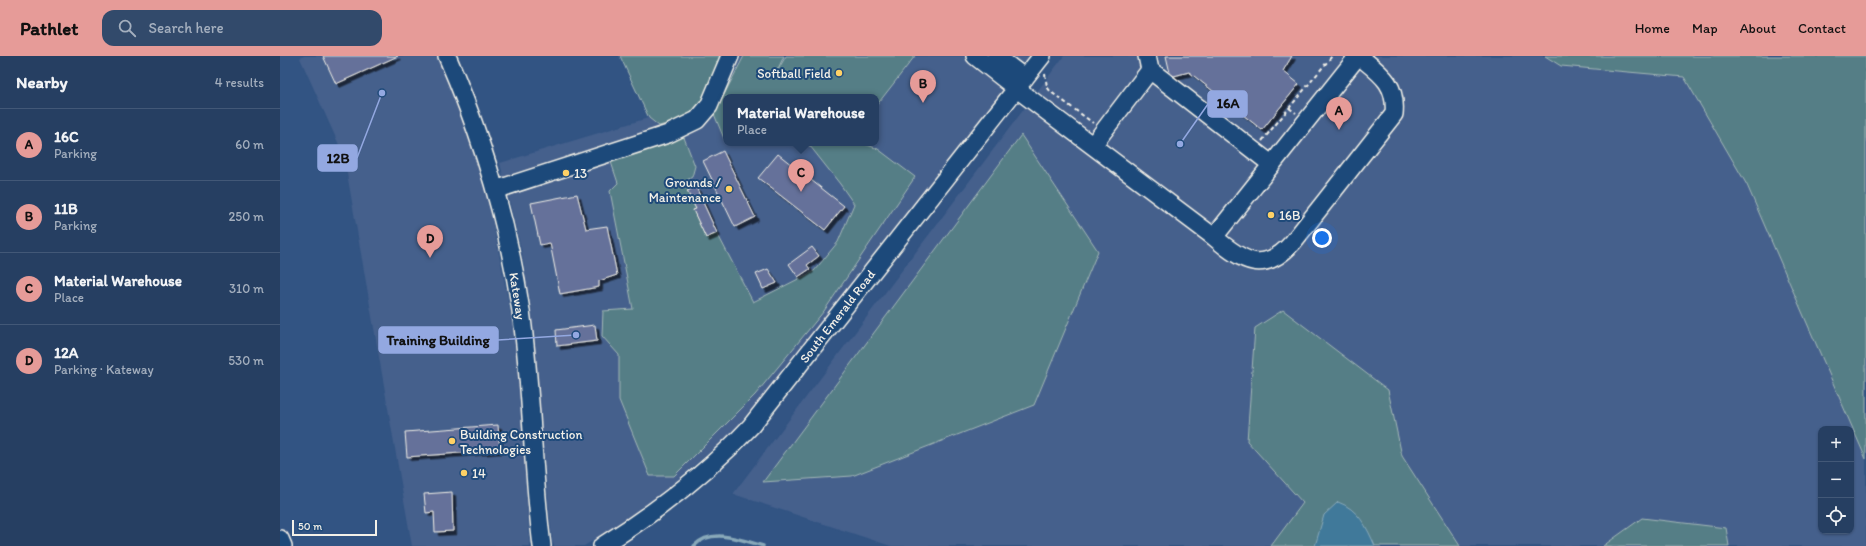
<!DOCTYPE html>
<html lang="en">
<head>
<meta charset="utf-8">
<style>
  :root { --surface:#263f62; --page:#324a6b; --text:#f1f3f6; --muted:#a4afbe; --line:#425877; --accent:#e69b98 }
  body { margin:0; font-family:Itim,sans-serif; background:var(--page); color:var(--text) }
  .controls { position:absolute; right:12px; bottom:12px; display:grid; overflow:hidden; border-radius:8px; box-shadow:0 1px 3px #0004 }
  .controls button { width:36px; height:36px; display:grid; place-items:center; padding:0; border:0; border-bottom:1px solid var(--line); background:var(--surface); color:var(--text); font:20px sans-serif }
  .scale { position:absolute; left:12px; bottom:10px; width:85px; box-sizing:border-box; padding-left:4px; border:2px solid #f4f1e8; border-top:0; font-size:11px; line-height:14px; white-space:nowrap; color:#f4f1e8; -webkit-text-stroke:3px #1f4a7a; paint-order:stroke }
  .you { position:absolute; left:1042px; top:182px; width:14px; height:14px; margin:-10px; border:3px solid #fff; border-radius:50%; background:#1a73e8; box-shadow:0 0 0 6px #1a73e833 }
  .badge { display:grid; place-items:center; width:26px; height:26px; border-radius:50%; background:var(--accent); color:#111; font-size:13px; font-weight:700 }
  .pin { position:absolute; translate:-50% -33px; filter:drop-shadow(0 1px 2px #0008) }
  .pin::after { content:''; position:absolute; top:21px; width:14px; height:12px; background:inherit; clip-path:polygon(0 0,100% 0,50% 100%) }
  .popup { position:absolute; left:443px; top:38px; width:156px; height:52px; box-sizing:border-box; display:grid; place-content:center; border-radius:8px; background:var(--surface); filter:drop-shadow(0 1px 3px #0005); font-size:13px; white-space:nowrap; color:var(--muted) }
  .popup b { font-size:15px; color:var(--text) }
  .popup::after { content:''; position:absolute; left:50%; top:100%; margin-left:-8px; border:8px solid transparent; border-top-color:var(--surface) }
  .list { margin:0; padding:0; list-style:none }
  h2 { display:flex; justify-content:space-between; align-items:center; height:52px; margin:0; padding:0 16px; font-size:17px }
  h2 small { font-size:13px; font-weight:400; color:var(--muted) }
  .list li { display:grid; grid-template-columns:26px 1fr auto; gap:12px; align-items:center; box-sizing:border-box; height:72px; padding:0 16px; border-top:1px solid var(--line) }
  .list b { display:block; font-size:15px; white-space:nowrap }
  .list p { margin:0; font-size:13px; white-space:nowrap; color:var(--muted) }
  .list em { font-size:13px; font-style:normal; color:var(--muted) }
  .icon { flex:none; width:22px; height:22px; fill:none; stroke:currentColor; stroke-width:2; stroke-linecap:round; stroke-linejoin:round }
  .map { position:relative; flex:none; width:1586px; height:490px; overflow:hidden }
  header { display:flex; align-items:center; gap:24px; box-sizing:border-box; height:56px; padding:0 20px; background:var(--accent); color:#111 }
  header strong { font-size:19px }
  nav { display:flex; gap:22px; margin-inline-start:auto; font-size:14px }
  .search { width:280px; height:36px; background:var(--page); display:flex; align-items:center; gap:10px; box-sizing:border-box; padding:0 14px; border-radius:12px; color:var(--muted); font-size:15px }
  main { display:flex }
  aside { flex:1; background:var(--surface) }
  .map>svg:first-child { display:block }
</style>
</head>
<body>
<header>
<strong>Pathlet</strong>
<div class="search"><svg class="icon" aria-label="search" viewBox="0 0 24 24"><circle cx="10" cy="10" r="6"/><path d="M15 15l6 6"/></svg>Search here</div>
<nav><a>Home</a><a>Map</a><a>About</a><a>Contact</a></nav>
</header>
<main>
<aside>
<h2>Nearby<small>4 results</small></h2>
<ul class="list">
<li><span class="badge">A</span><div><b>16C</b><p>Parking</p></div><em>60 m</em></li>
<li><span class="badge">B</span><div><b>11B</b><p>Parking</p></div><em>250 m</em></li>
<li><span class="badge">C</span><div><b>Material Warehouse</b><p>Place</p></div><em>310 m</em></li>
<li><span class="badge">D</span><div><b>12A</b><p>Parking · Kateway</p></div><em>530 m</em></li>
</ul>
</aside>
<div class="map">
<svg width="1586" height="490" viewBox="0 0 1586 490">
  <defs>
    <filter id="shadow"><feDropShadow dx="3.5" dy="3.5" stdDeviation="0" flood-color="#0009"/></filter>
  </defs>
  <rect width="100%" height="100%" fill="#325483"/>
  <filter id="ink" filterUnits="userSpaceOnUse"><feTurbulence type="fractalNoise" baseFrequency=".025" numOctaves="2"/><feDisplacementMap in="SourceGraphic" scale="8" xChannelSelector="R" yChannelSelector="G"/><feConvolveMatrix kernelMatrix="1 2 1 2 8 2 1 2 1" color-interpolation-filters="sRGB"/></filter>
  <g filter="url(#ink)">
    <!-- built -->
    <path fill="#45608c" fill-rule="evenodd" d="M24,0h135l45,122 32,162 14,206h-118l-68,-390 -44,-98z
      M340,0h411l-264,336 -40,45 -73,63 -40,28 -30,18h-30l-2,-6 -23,-240 -7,-47 -22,-90 148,-45zM446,41h150v46h-150z
      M784,0h802v490h-975l-158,-52zM1541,373h30v102h-30z"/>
    <!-- green -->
    <path fill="#547e86" stroke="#a4b8b7" d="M340,0h103l-29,60 -35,10 -10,-8z
      M464,0h40l-9,19 11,-19h129l-39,50v-9h-150l-1,44 -11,-27z
      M1265,0h321v403l-119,-274 -63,-108 -123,-11z
      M403,79l12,31 -3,11 -5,3 4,9 -4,2 9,18 -3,1 13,28 11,-5 36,69 61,-31 24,-29 16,-38 -14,-20 -30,-38 -8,-3h45l-1,2 16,-2 16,6 37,28 -91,134 -69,84 -81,81h-24l-31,-76v-45l-17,-19 1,-25 30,-2 -23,-118 8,-8 -7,-21z
      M741,79l77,116 -64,154 -182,71 -89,6z
      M1003,254l105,80 14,66 58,90h-189l32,-43 -56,-62 8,-113z
      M1362,462l84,10 3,18h-126z"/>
    <!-- water -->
    <path fill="#41799a" stroke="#89a9b9" d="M1058,446c20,7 29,25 37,44h-60l9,-31z"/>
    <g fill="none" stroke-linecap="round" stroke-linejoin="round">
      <!-- stream -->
      <path stroke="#89a9b9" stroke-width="3.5" d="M414,490c18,-19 48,-6 69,0"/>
    </g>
    <!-- building -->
    <path fill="#65719a" stroke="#f4f1e8" filter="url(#shadow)" d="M43,0h75l-62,28z
      M886,0h126l-9,15 16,13 -37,46 -73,-58 -15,4 -4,-3z
      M443,95l32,66 -20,10 -32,-66z
      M498,98l66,52 -19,24 -67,-52z
      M416,131l21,46 -11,5 -13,-28 3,-1 -9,-18z
      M297,138l9,35 21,-3 10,49 -18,6v6l-39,7 -10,-51 -10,2 -9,-42z
      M532,191l7,9 -12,9 3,4 -12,8 -9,-13z
      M488,213l9,14 -14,6 -7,-15z
      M315,269l2,16 -40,5 -1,-16z
      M218,369l2,25 -93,7 -2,-25z
      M172,436l1,39 -18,1 -1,-20 -8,1 -2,-19z"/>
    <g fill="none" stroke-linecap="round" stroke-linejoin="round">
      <!-- minor casing -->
      <g stroke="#f4f1e8" stroke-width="20">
        <path id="minor" d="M167,0c35,81 61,167 74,255 11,78 11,157 21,235
          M695,0l42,33 197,148 144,-181
          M716,0l29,22
          M870,14l121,94
          M813,89l57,-75 -3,-14
          M215,134l173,-56 29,-14 12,-14 21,-50
          M934,181c29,25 50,38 79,5l101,-128c3,-30 -13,-40 -35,-58
          M0,483l3,7
          M322,490c54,-34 105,-73 149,-120l291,-370"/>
      </g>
      <!-- path -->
      <path stroke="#f4f1e8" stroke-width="2" stroke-dasharray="4 3" stroke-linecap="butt" d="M765,18l2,13 4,5 42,31
        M1009,52l7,5
        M982,85l70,-85"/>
      <!-- minor -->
      <use href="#minor" stroke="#1f4a7a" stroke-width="17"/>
    </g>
  </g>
  <!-- markers -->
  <g fill="#ffd166" stroke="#1f4a7a" stroke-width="1.5">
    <circle cx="559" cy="17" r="4"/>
    <circle cx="286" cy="117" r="4"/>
    <circle cx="449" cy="133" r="4"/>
    <circle cx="991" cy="159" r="4"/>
    <circle cx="172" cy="385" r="4"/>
    <circle cx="184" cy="417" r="4"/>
  </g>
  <g text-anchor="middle" stroke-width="4" stroke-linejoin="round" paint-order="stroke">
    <!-- poi labels -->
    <g font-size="13" fill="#f4f1e8" stroke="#1f4a7a" text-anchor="start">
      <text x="551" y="22" text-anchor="end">Softball Field</text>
      <text x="294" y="122">13</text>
      <text x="441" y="131" text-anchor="end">Grounds /<tspan x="441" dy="15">Maintenance</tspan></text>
      <text x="999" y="164">16B</text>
      <text x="180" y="383">Building Construction<tspan x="180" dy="15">Technologies</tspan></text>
      <text x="192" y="422">14</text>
    </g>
    <!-- street labels -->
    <g font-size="13" fill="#f4f1e8" stroke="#1f4a7a">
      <text transform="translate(238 240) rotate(81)" y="5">Kateway</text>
      <text transform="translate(557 260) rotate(-52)" y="5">South Emerald Road</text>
    </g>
  </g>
  <!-- callouts -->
  <path fill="none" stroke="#93a8e1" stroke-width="1.5" d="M900 88L928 48M102 37L77 102M296 279L218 284"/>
  <g fill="#93a8e1" stroke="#1f4a7a" stroke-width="1.5">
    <circle cx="900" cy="88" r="4"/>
    <circle cx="102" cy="37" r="4"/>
    <circle cx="296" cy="279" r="4"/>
  </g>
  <g fill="#93a8e1" stroke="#93a8e1" stroke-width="1.5">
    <rect x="928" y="35" width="39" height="26" rx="4"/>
    <rect x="38" y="89" width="39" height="26" rx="4"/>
    <rect x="99" y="271" width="119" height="26" rx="4"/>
  </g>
  <g font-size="14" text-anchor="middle" font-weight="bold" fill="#111">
    <text x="948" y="52">16A</text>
    <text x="58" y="107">12B</text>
    <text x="158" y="289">Training Building</text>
  </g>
</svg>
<div class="controls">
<button>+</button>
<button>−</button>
<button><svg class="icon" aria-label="locate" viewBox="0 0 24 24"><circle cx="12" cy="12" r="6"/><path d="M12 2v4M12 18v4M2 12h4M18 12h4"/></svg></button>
</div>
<div class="scale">50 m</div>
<div class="you"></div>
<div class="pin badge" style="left:1059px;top:74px">A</div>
<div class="pin badge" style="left:643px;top:47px">B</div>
<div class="pin badge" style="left:521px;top:136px">C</div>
<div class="popup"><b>Material Warehouse</b>Place</div>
<div class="pin badge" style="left:150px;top:202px">D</div>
</div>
</main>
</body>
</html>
